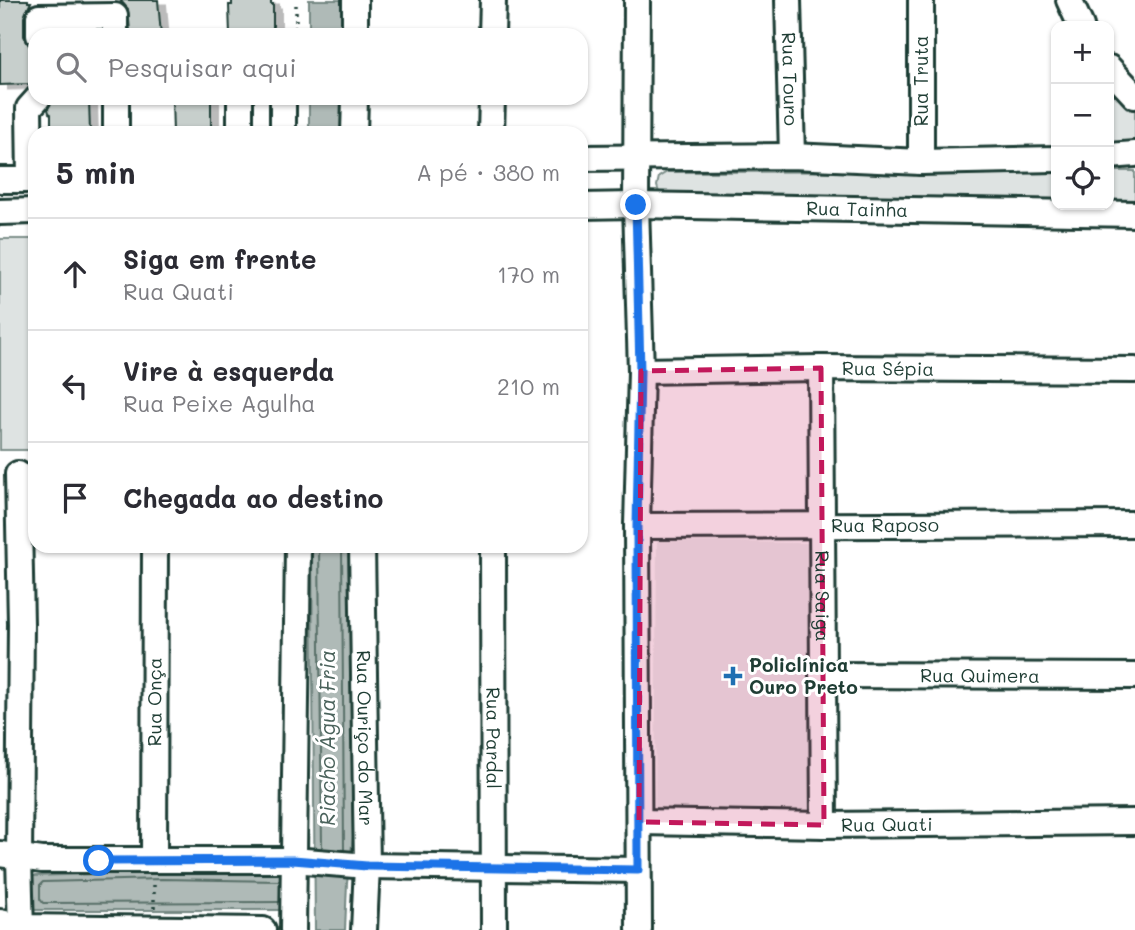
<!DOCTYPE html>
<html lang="pt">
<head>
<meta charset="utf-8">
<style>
  :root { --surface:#fff; --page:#f7f7f7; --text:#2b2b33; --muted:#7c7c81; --line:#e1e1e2 }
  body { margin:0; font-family:Mali,sans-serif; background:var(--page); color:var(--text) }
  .controls { position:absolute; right:21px; top:21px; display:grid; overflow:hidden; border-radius:14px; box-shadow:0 2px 5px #0004 }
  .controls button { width:63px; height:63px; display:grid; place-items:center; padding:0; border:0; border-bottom:2px solid var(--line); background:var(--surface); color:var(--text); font:35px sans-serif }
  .stop { position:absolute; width:21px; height:21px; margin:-16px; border:5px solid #1a73e8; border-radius:50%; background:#fff }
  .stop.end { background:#1a73e8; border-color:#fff; box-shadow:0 2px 7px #0008 }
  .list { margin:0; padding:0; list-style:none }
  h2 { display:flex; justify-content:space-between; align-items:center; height:91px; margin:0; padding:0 28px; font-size:30px }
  h2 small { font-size:23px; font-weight:400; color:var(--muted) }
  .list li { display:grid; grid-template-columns:46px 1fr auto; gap:21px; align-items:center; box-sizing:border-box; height:112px; padding:0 28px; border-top:2px solid var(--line) }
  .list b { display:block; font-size:26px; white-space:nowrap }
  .list p { margin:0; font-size:23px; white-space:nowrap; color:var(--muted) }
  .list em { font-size:23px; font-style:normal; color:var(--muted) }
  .icon { flex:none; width:38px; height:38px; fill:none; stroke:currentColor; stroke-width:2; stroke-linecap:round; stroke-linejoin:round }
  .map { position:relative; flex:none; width:1135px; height:930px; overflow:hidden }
  .search { position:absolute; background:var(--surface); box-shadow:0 2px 5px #0004; left:28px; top:28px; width:560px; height:77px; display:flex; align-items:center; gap:18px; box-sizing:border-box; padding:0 24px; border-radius:21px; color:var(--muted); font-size:26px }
  .panel { position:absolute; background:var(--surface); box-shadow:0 2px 5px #0004; left:28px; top:126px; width:560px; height:427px; border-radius:21px }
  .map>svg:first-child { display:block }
</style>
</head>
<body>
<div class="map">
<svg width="1135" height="930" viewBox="0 0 1135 930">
  <defs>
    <filter id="shadow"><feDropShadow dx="8" dy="4.5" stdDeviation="0" flood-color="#0004"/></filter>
  </defs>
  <rect width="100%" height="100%" fill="#fff"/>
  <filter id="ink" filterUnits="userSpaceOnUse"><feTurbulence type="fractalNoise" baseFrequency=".0143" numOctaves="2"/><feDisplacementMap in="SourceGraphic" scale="14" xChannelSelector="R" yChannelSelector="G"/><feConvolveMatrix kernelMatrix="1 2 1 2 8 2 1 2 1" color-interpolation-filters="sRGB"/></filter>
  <g filter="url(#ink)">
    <!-- built -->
    <path fill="#eef1f0" d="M657,541l155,2 -3,268 -154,-1z"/>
    <!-- green -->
    <path fill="#dee3e2" stroke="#7e908b" stroke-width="2" d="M1109,74l26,31v44l-26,2z
      M1056,171v34h53v-34h26v42l-475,-17 -3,-10 2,-9 8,-5z
      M0,239h35v211h-35z"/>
    <!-- water -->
    <path fill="#afbab7" stroke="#758883" stroke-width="2" d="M309,0h34v35h-34z
      M309,98h34l-1,35h-33z
      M312,546h37l4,291 -6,46 -2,47h-30z
      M161,872l127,1v37h-256l1,-34z"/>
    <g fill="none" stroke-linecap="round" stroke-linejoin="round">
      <!-- shore -->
      <path stroke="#596f68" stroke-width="2" d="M319,546l3,302
        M342,546l2,304
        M279,902l-236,1 -3,-4v-14l3,-3 119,-3 118,2"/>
    </g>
    <!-- building -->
    <path fill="#c7cfcc" stroke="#1f3d34" stroke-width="2" filter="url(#shadow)" d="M0,0h28v2h3l-7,15v19l6,11v37l-30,1z
      M120,0h38l3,35h-28v-4h-3l-2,-22z
      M232,0h39v4h2v31h-43l-1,-30h3z
      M52,98h37l1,35h-39v-19l-2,-1 -1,-4z
      M172,98h39v35h-38z"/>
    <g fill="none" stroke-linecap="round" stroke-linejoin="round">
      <!-- minor casing -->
      <g stroke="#1f3d34" stroke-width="30">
        <g id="minor">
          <path d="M637,0l-1,205 5,166 -4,155 2,404"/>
          <path id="s1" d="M788,0l4,156"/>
          <path d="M1069,0l12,26"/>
          <path d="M39,35v-18l76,-1v19"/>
          <path d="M355,35v-35"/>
          <path d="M492,35l1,-35"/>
          <path d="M1109,68l26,28"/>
          <path d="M116,98v35"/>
          <path d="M240,98v35"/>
          <path d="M283,98v35"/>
          <path d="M354,133l1,-35"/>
          <path d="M491,133l1,-35"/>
          <path d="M1109,156l26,-2"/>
          <path d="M581,158l211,-2 129,6 135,-3"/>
          <path d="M921,162v-162"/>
          <path d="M0,180h35"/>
          <path d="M30,180l-1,-72 9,-10"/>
          <path id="s2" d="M581,206l55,-1 499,9"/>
          <path d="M0,212l35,-1"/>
          <path id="s3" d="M821,368l3,457"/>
          <path id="s4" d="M641,371l180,-3 314,2"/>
          <path d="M18,474l3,150 -2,234 2,72"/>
          <path id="s5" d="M637,526l498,-2"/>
          <path id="s6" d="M362,546l5,320 -3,64"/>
          <path id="s7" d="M493,546l1,384"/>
          <path id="s8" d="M822,675l313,1"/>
          <path id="s9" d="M639,822l185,3 311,-3"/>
          <path d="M0,854l42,6h251l74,6 271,4"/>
          <path id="s10" d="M154,860l1,-314"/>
          <path d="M0,922l21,5 242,3"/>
          <path d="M293,930l5,-384"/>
        </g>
      </g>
      <!-- path -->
      <path stroke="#1f3d34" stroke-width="3.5" stroke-dasharray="2 5" stroke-linecap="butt" d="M296,35v-35
        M154,908v-28"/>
      <!-- minor -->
      <use href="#minor" stroke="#fff" stroke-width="24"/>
    </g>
  </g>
  <g fill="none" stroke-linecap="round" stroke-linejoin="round" filter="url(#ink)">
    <!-- route -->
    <path stroke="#1a73e8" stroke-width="9" d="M99,861l194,-1 74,6 271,4 -1,-344 3,-155 -4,-166"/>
  </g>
  <!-- marked area -->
  <path fill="#c2185b" fill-opacity="0.2" stroke="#c2185b" stroke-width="5" stroke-dasharray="14 9" stroke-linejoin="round" d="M821,368l3,457 -185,-3 2,-451z"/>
  <!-- markers -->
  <path fill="#1f6fb2" stroke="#fff" stroke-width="2.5" d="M729.5 665.5h7v7h7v7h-7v7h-7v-7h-7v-7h7z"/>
  <g text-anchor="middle" stroke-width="6" stroke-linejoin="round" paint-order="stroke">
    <!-- street labels -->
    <g font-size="19" fill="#1f3d34" stroke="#fff">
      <text dy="7" stroke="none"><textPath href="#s1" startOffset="79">Rua Touro</textPath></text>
      <text transform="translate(921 81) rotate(-90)" y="7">Rua Truta</text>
      <text dy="7" stroke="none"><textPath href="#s2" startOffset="276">Rua Tainha</textPath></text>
      <text dy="7" stroke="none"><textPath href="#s4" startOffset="247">Rua Sépia</textPath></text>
      <text dy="7" stroke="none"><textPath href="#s5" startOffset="248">Rua Raposo</textPath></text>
      <text dy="7" stroke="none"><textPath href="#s3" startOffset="228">Rua Saiga</textPath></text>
      <text dy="7" stroke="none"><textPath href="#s8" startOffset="158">Rua Quimera</textPath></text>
      <text dy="7" stroke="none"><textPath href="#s10" startOffset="158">Rua Onça</textPath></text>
      <text dy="7" stroke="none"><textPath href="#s6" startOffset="192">Rua Ouriço do Mar</textPath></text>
      <text dy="7" stroke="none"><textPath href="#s7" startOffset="192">Rua Pardal</textPath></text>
      <text dy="7" stroke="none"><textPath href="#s9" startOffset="248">Rua Quati</textPath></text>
    </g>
    <!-- poi labels -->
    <g font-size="19" font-weight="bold" fill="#1f3d34" stroke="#fff" text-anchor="start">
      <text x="749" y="672">Policlínica<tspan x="749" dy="22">Ouro Preto</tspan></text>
    </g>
    <!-- water labels -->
    <g font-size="21" font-style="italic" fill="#4a625b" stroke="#fff">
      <text transform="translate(328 738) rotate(-90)" y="7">Riacho Água Fria</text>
    </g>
  </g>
</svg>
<div class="controls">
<button>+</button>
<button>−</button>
<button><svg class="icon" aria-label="locate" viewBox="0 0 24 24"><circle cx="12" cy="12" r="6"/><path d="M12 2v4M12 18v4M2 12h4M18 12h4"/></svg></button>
</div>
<div class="stop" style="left:99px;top:861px"></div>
<div class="stop end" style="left:636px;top:205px"></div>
<div class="search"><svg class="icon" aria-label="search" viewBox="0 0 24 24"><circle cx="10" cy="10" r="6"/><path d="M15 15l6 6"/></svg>Pesquisar aqui</div>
<section class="panel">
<h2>5 min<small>A pé · 380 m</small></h2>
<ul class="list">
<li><svg class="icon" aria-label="ahead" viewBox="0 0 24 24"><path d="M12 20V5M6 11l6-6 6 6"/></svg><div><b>Siga em frente</b><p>Rua Quati</p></div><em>170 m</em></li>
<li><svg class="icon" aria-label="left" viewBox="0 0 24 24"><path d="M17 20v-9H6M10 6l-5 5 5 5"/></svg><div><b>Vire à esquerda</b><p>Rua Peixe Agulha</p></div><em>210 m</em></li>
<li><svg class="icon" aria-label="arrive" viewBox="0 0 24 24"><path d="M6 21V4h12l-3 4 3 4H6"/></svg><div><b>Chegada ao destino</b></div></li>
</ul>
</section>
</div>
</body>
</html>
